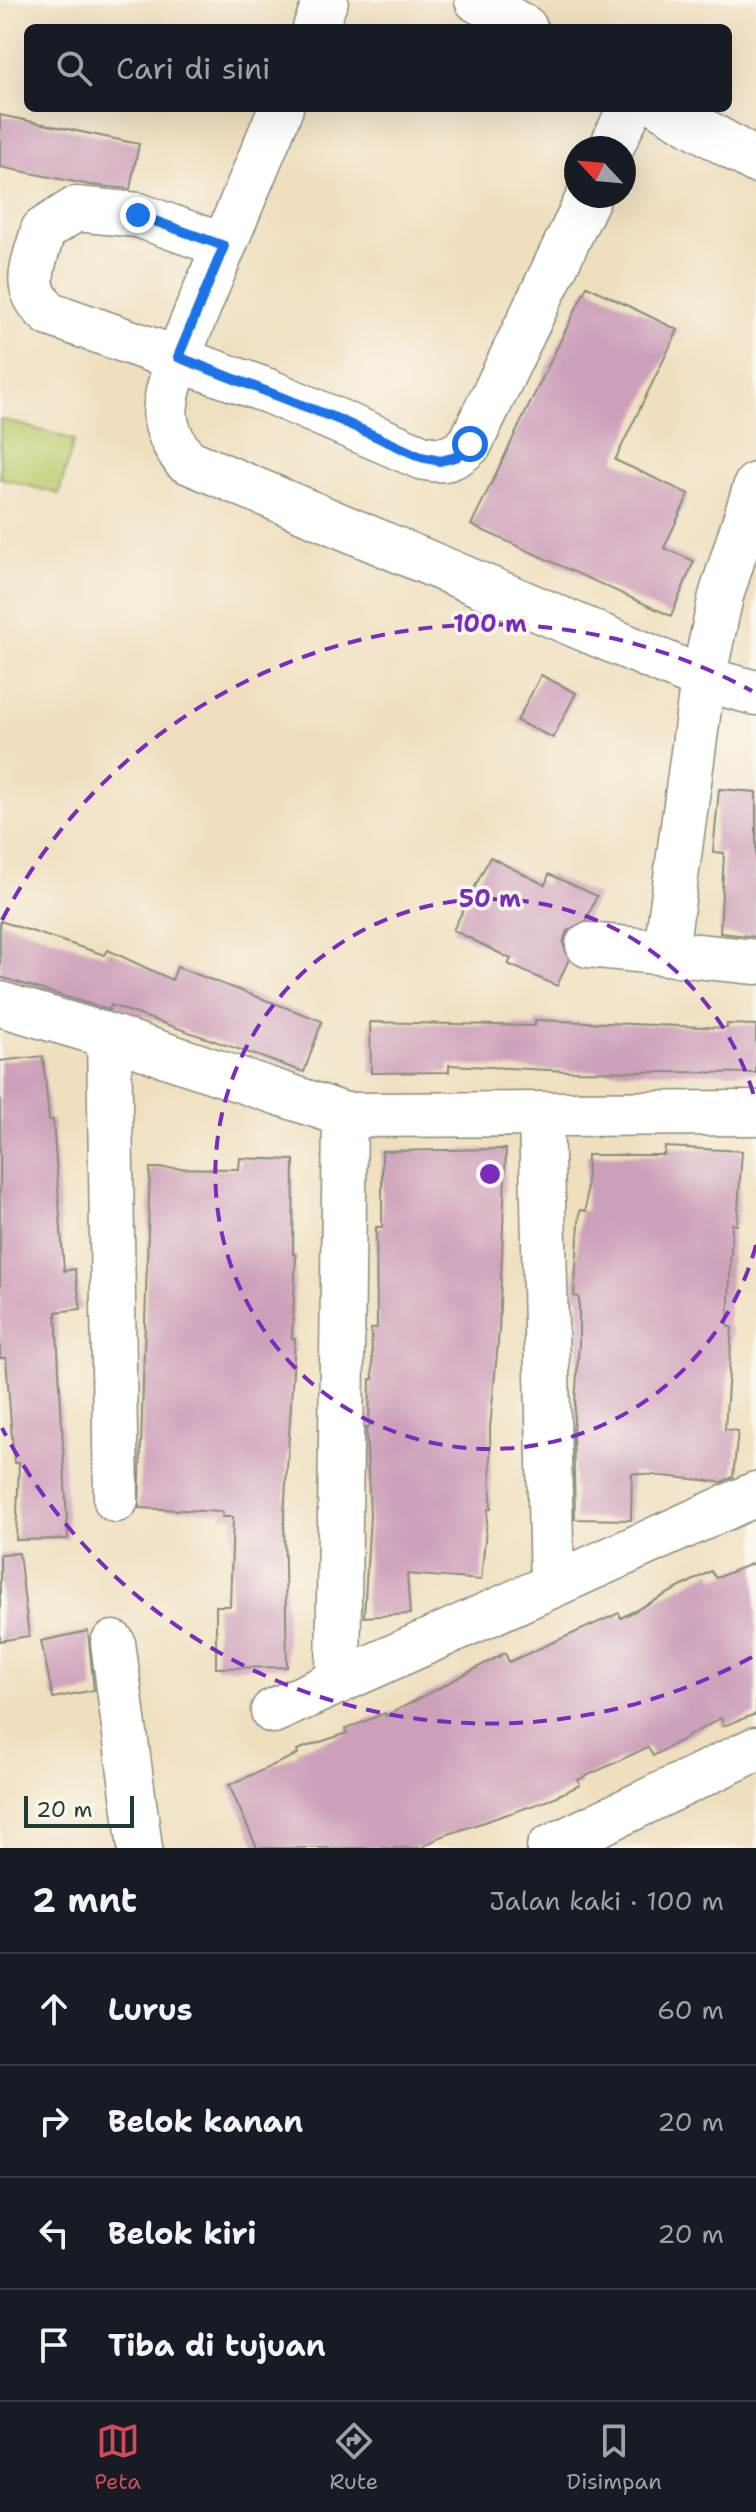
<!DOCTYPE html>
<html lang="id">
<head>
<meta charset="utf-8">
<style>
  :root { --surface:#171b24; --page:#242831; --text:#f1f3f6; --muted:#9ea1a6; --line:#363941; --accent:#d1495b }
  body { margin:0; font-family:"Shantell Sans",sans-serif; background:var(--page); color:var(--text) }
  .compass { position:absolute; left:564px; top:136px; width:72px; height:72px; border-radius:50%; background:var(--surface); box-shadow:0 8px 32px #0002; rotate:296deg }
  .scale { position:absolute; left:24px; bottom:20px; width:110px; box-sizing:border-box; padding-left:8px; border:4px solid #1f3d34; border-top:0; font-size:22px; line-height:28px; white-space:nowrap; color:#1f3d34; -webkit-text-stroke:6px #fbf7ec; paint-order:stroke }
  .stop { position:absolute; width:24px; height:24px; margin:-18px; border:6px solid #1a73e8; border-radius:50%; background:#fff }
  .stop.end { background:#1a73e8; border-color:#fff; box-shadow:0 2px 8px #0008 }
  .list { margin:0; padding:0; list-style:none }
  h2 { display:flex; justify-content:space-between; align-items:center; height:104px; margin:0; padding:0 32px; font-size:34px }
  h2 small { font-size:26px; font-weight:400; color:var(--muted) }
  .list li { display:grid; grid-template-columns:52px 1fr auto; gap:24px; align-items:center; box-sizing:border-box; height:112px; padding:0 32px; border-top:2px solid var(--line) }
  .list b { display:block; font-size:30px; white-space:nowrap }
  .list em { font-size:26px; font-style:normal; color:var(--muted) }
  .icon { flex:none; width:44px; height:44px; fill:none; stroke:currentColor; stroke-width:2; stroke-linecap:round; stroke-linejoin:round }
  .map { position:relative; flex:none; width:756px; height:1848px; overflow:hidden }
  .search { position:absolute; background:var(--surface); box-shadow:0 8px 32px #0002; left:24px; right:24px; top:24px; height:88px; display:flex; align-items:center; gap:20px; box-sizing:border-box; padding:0 28px; border-radius:12px; color:var(--muted); font-size:30px }
  .sheet { height:552px; background:var(--surface) }
  nav { display:flex; justify-content:space-around; align-items:center; box-sizing:border-box; height:112px; border-top:2px solid var(--line); background:var(--surface); font-size:22px; color:var(--muted) }
  nav a { display:grid; justify-items:center; gap:4px }
  nav .on { color:var(--accent) }
  .map>svg:first-child { display:block }
</style>
</head>
<body>
<div class="map">
<svg width="756" height="1848" viewBox="0 0 756 1848">
  <rect width="100%" height="100%" fill="#fbf7ec"/>
  <filter id="ink" filterUnits="userSpaceOnUse"><feTurbulence type="fractalNoise" baseFrequency=".0125" numOctaves="2"/><feDisplacementMap in="SourceGraphic" scale="16" xChannelSelector="R" yChannelSelector="G"/><feConvolveMatrix kernelMatrix="1 2 1 2 8 2 1 2 1" color-interpolation-filters="sRGB"/></filter>
  <filter id="wash" filterUnits="userSpaceOnUse"><feTurbulence type="fractalNoise" baseFrequency=".006" numOctaves="4" result="noise"/><feDisplacementMap in="SourceGraphic" scale="32" xChannelSelector="R" yChannelSelector="G"/><feGaussianBlur stdDeviation="1.8" result="paint"/><feColorMatrix in="noise" values="0 0 0 0 0 0 0 0 0 0 0 0 0 0 0 0 0 1.4 0 .05"/><feComposite in="paint" operator="in"/></filter>
  <g filter="url(#wash)">
    <rect width="100%" height="100%" fill="#efdfbf"/>
    <!-- green -->
    <path fill="#bcca6c" stroke="#6e8450" stroke-width="2" d="M0,419l74,21 -15,54 -59,-16z"/>
    <g id="blocks">
      <!-- building -->
      <path fill="#cda0ba" d="M0,115l139,29 -9,45 -40,-4 -90,-18z
        M587,286l91,44 -63,130 74,34 -25,54 30,13 -23,55 -200,-91z
        M541,675l35,18 -23,45 -36,-17z
        M719,789l37,3v145l-36,-4 4,-80 -11,-1z
        M490,857l55,28 4,-11 48,22 -11,25 -19,10 -4,12 6,16 -12,27 -49,-22 3,-5 -58,-29z
        M0,921l105,34 3,-5 64,30 5,-13 145,54 -18,51 -193,-67 -2,5 -109,-33z
        M535,1020l192,8v-4l29,1v48l-188,-2 -119,-6v7l-78,1 -1,-51 165,4z
        M43,1056l6,64h4l11,151 11,-2 6,40 -25,3 12,227 -52,1 3,-77h-5l-8,-105h-6v-297z
        M665,1147l77,4 -5,74 -5,-1 -4,103h4l-7,102 13,2 -5,46 -11,5 -90,-9 -1,47 -56,-1 -2,-85 6,-90v-47l-5,-1 6,-86 6,1 1,-56h77z
        M506,1149l-7,183 -9,96 1,81h-3l-7,71 -74,-6 3,40 -46,3 6,-102 -4,-87h3l1,-49h3l-2,-50 6,-1 -1,-101h6v-76z
        M240,1158l54,2 -1,94 3,1 -4,83 3,1 -11,178 3,150 -71,1v-62h14l3,-89h-11l1,-5 -84,-4 11,-340 89,1z
        M19,1553l10,83 -29,5v-87z
        M756,1562v152l-33,12 -2,-8 -68,38 -5,-9 -70,33 2,5 -34,16 -106,36 -19,11h-164l-28,-63 69,-31 -1,-4 50,-17 -1,-4 39,-16 1,3 119,-63 4,9 110,-49 2,5 90,-47 5,7z
        M88,1631l6,59 -41,8 -12,-57z"/>
    </g>
  </g>
  <g filter="url(#ink)">
    <use href="#blocks" fill-opacity="0" stroke="#878e7a" stroke-width="2"/>
    <g fill="none" stroke-linecap="round" stroke-linejoin="round">
      <!-- minor casing -->
      <g stroke="#878e7a" stroke-width="47">
        <path id="minor" d="M477,0l48,28
          M315,28l11,-28
          M281,108l-103,249c-13,46 -23,62 7,103l518,219 53,14
          M664,108l92,53
          M611,148l19,-40
          M224,246l-86,-31 -62,-6 -33,21c-9,36 -24,57 7,84l218,77 153,66c22,5 32,3 49,-13l119,-248
          M588,945l168,17
          M666,951l37,-272 18,-83 35,-111
          M0,1004l109,32 236,79 411,-2
          M109,1036l7,464
          M541,1114l11,472
          M113,1643l27,205
          M338,1682l7,-567
          M273,1711l483,-217
          M549,1848l207,-99"/>
      </g>
      <!-- minor -->
      <use href="#minor" stroke="#fff" stroke-width="44"/>
    </g>
  </g>
  <g fill="none" stroke-linecap="round" stroke-linejoin="round" filter="url(#ink)">
    <!-- route -->
    <path stroke="#1a73e8" stroke-width="10" d="M138,215l86,31 -46,111 162,63 81,37 19,4 16,-4 14,-13"/>
  </g>
  <!-- distance rings -->
  <g fill="none" stroke="#7b2cbf" stroke-width="4" stroke-dasharray="14 10">
    <path d="M756 1245A275 275 0 1 1 756 1103"/>
    <path d="M752 1657A550 550 0 0 1 2 1428M2 920A550 550 0 0 1 752 691"/>
  </g>
  <circle cx="490" cy="1174" r="12" fill="#7b2cbf" stroke="#fbf7ec" stroke-width="4"/>
  <g font-size="24" text-anchor="middle" font-weight="bold" fill="#7b2cbf" stroke="#fbf7ec" stroke-width="7" stroke-linejoin="round" paint-order="stroke">
    <text x="490" y="632">100 m</text>
    <text x="490" y="907">50 m</text>
  </g>
</svg>
<svg class="compass" viewBox="-18 -18 36 36"><path d="M0-13l5 13h-10z" fill="#e53935"/><path d="M0 13l5-13h-10z" fill="#9ea1a6"/></svg>
<div class="scale">20 m</div>
<div class="stop" style="left:470px;top:444px"></div>
<div class="stop end" style="left:138px;top:215px"></div>
<div class="search"><svg class="icon" aria-label="search" viewBox="0 0 24 24"><circle cx="10" cy="10" r="6"/><path d="M15 15l6 6"/></svg>Cari di sini</div>
</div>
<section class="sheet">
<h2>2 mnt<small>Jalan kaki · 100 m</small></h2>
<ul class="list">
<li><svg class="icon" aria-label="ahead" viewBox="0 0 24 24"><path d="M12 20V5M6 11l6-6 6 6"/></svg><div><b>Lurus</b></div><em>60 m</em></li>
<li><svg class="icon" aria-label="right" viewBox="0 0 24 24"><path d="M7 20v-9h11M14 6l5 5-5 5"/></svg><div><b>Belok kanan</b></div><em>20 m</em></li>
<li><svg class="icon" aria-label="left" viewBox="0 0 24 24"><path d="M17 20v-9H6M10 6l-5 5 5 5"/></svg><div><b>Belok kiri</b></div><em>20 m</em></li>
<li><svg class="icon" aria-label="arrive" viewBox="0 0 24 24"><path d="M6 21V4h12l-3 4 3 4H6"/></svg><div><b>Tiba di tujuan</b></div></li>
</ul>
</section>
<nav>
<a class="on"><svg class="icon" aria-label="map" viewBox="0 0 24 24"><path d="M3 6l6-2 6 2 6-2v14l-6 2-6-2-6 2zM9 4v14M15 6v14"/></svg>Peta</a>
<a><svg class="icon" aria-label="directions" viewBox="0 0 24 24"><path d="M12 3l9 9-9 9-9-9zM9 14v-3h6M13 9l2 2-2 2"/></svg>Rute</a>
<a><svg class="icon" aria-label="saved" viewBox="0 0 24 24"><path d="M7 4h10v16l-5-4-5 4z"/></svg>Disimpan</a>
</nav>
</body>
</html>
